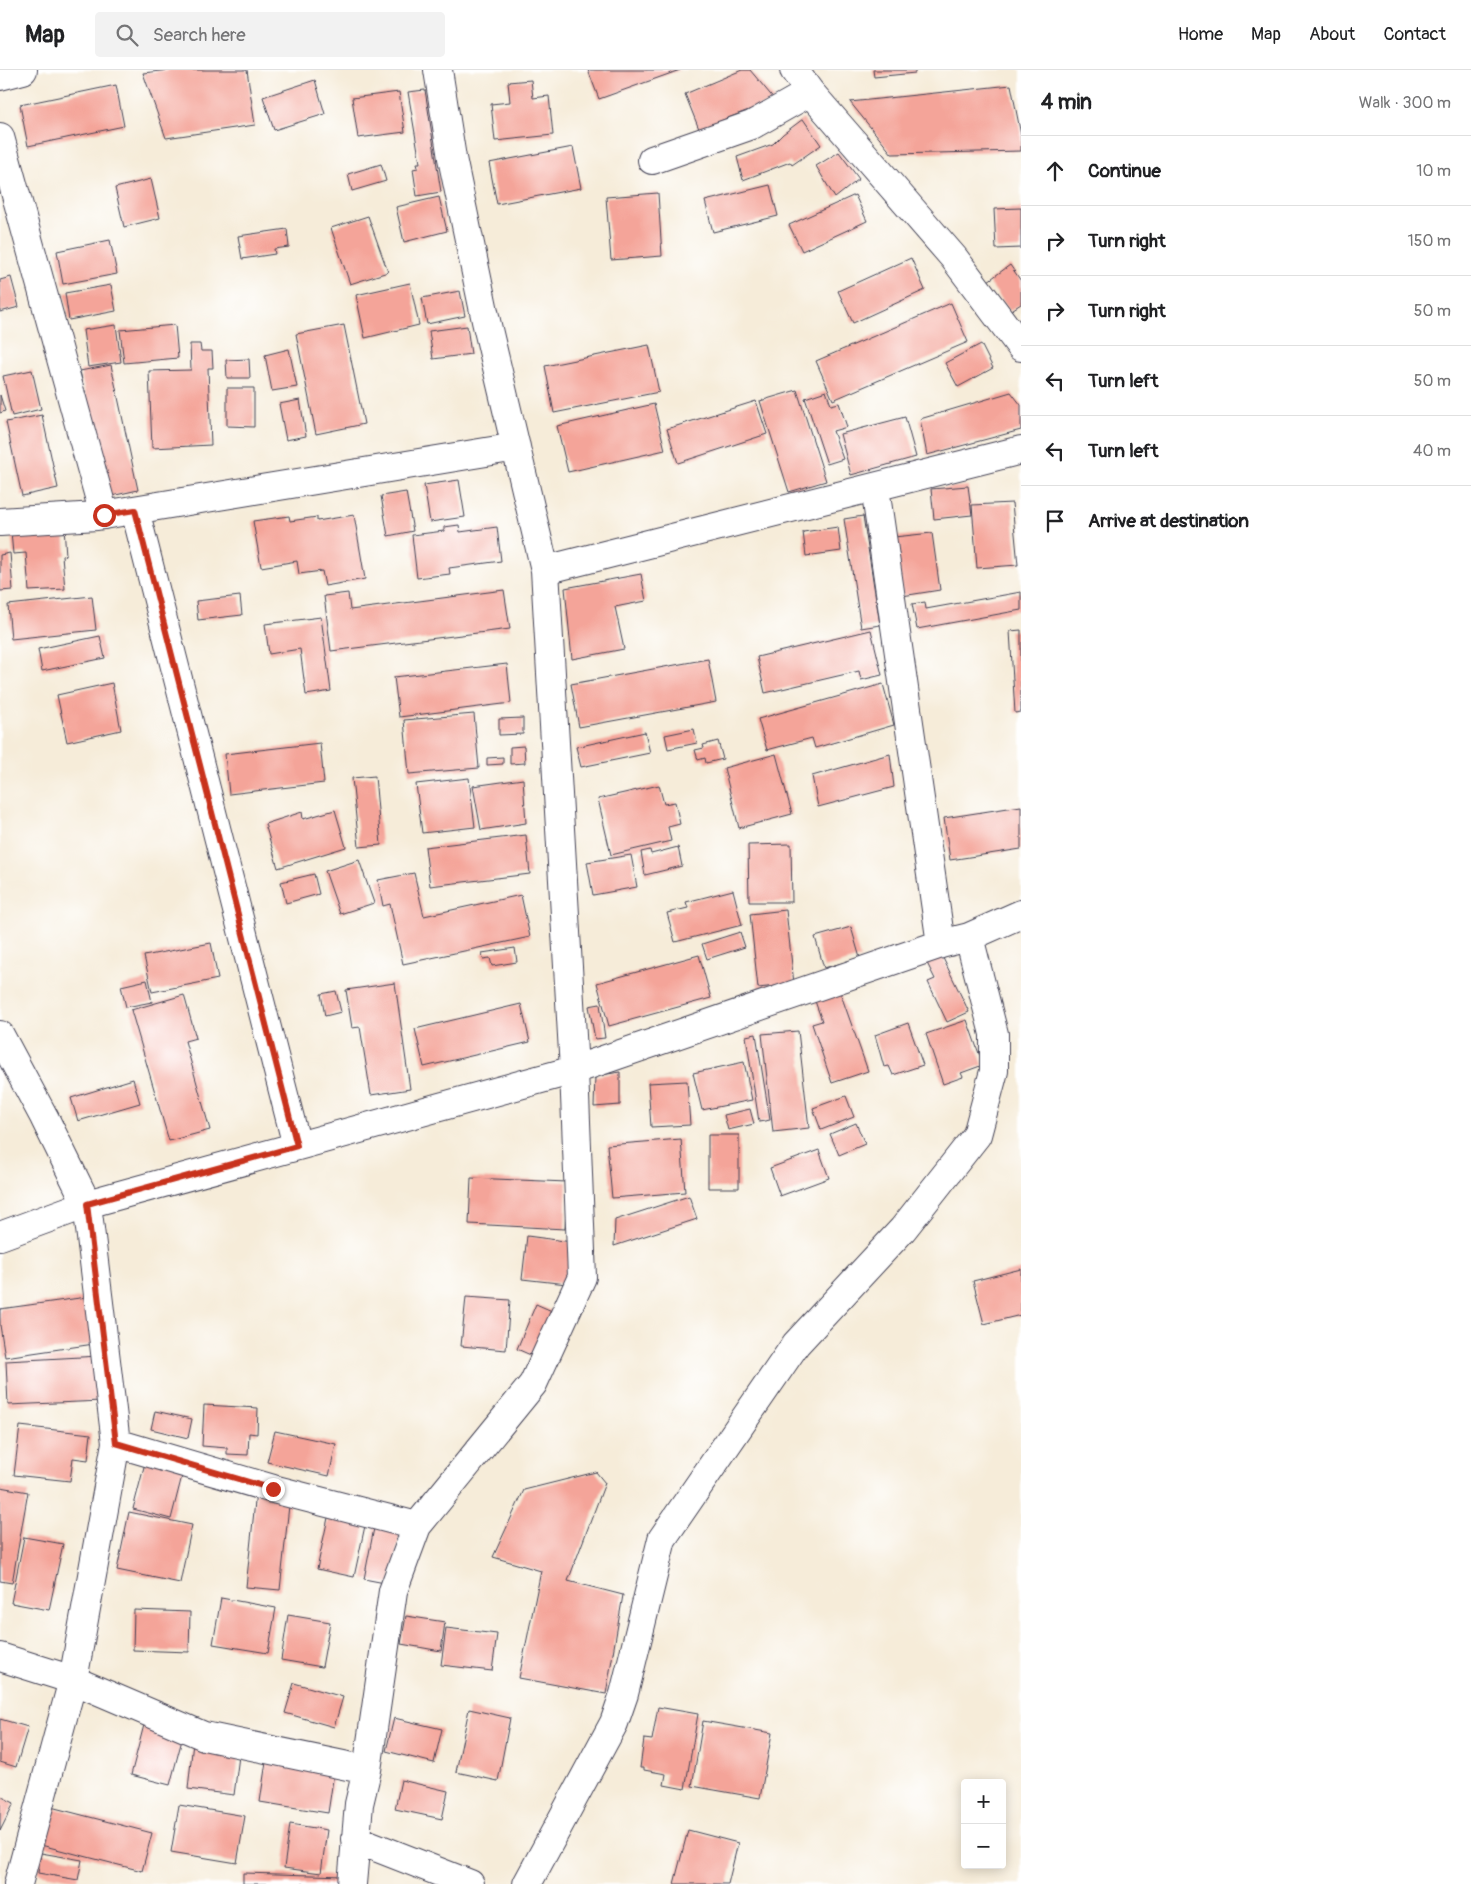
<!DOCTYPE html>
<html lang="en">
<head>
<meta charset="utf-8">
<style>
  :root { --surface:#fff; --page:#f2f2f2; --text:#202124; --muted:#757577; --line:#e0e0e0 }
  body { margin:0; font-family:Pangolin,sans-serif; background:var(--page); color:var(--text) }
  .controls { position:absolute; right:15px; bottom:15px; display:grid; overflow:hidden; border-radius:5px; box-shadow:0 2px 12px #0003 }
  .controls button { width:45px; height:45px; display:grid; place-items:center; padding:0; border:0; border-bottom:1px solid var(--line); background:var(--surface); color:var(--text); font:25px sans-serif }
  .stop { position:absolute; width:15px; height:15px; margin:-11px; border:4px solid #c8321e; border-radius:50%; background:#fff }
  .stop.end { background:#c8321e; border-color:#fff; box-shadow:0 1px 5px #0008 }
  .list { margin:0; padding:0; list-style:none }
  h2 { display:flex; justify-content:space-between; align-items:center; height:65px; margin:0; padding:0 20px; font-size:21px }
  h2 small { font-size:16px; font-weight:400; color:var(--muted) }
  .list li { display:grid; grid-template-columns:32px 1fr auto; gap:15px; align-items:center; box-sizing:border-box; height:70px; padding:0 20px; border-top:1px solid var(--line) }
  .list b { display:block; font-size:19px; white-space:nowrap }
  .list em { font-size:16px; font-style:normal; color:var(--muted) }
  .icon { flex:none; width:28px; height:28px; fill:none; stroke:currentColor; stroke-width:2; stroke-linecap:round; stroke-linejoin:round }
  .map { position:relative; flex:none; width:1021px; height:1814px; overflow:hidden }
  header { display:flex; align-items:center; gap:30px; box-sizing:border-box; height:70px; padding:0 25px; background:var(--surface); border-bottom:1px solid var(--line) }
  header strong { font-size:24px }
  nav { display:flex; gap:28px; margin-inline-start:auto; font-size:18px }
  .search { width:350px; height:45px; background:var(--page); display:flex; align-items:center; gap:12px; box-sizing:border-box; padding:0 18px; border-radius:5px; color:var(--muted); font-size:19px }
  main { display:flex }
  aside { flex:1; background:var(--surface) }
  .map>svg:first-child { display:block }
</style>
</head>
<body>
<header>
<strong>Map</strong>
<div class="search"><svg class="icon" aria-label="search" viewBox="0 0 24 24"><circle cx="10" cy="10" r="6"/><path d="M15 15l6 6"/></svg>Search here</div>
<nav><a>Home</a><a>Map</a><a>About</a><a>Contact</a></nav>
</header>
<main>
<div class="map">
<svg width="1021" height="1814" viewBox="0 0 1021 1814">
  <rect width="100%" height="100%" fill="#fff"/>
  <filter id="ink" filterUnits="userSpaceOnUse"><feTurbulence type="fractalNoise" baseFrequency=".02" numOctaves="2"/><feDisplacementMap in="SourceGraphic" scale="10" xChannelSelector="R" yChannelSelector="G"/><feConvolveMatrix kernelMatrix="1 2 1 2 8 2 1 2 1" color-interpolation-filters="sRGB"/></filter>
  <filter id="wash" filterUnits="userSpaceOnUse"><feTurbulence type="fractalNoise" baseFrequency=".0096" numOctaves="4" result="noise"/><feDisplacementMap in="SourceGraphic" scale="20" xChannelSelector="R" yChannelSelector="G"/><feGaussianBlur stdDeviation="1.12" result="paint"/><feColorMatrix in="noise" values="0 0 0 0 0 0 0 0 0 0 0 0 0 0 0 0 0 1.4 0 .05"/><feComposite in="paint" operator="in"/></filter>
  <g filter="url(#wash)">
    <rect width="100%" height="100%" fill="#f6ecd9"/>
    <g id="blocks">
      <!-- building -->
      <path fill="#f4a499" d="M169,0h78l8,55 -89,13 -23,-65z
        M588,0h92l-81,29z
        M742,0h8l25,30 -76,29 -14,-35z
        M873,0h42v3l-41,4z
        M315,10l10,34 -51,16 -11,-33z
        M531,10l2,18 16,-2 4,39 -58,6 -4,-37 19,-2 -2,-20z
        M116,15l8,41 -96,20 -8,-41z
        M1011,15l10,50v16l-129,3 -42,-52z
        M425,20l16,102 -24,4 -4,-27 5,-1 -1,-5h3l-12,-71z
        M399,22l6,40 -47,6 -6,-40z
        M803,49l18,26 -29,20 -2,-3 -47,18 -6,-23 36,-13 10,-10z
        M573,77l8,41 -84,16 -8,-41z
        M839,82l20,27 -24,19 -19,-32z
        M381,94l5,17 -34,10 -4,-17z
        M151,109l9,39 -36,9 -9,-39z
        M770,115l8,31 -65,16 -8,-31z
        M658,123l4,63 -51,4 -5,-63z
        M855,125l12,26 -65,30 -13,-26z
        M439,127l8,34 -43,11 -8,-35z
        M1021,138v40l-25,1 -2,-40z
        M368,146l20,56 -38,12 -19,-56z
        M287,159l2,18 -15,2 1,5 -33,5 -4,-23z
        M110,170l7,34 -54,10 -6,-33z
        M911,188l14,32 -72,33 -15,-32z
        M1010,195l11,16v23l-11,7 -22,-30z
        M11,207l8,30 -19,5v-32z
        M410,213l9,42 -54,13 -9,-43z
        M111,215l5,26 -47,9 -4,-27z
        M460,221l5,25 -38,8 -5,-26z
        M951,233l17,39 -135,58 -17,-39z
        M116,255l5,37 -33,5 -5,-37z
        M175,255l3,33 -54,5 -4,-33z
        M344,255l20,99 -48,10 -20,-100z
        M467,256l4,28 -38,5 -4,-28z
        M190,274h10l1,7h11l1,17h-5l3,77 -59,3 -3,-77 42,-1z
        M981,274l12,24 -35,19 -13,-24z
        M649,275l10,47 -105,21 -9,-47z
        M289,279l8,38 -25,4 -7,-36z
        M249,289l1,19h-23l-1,-18z
        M111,295l27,125 -31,7 -27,-126z
        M32,300l9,39 -29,7 -9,-40z
        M227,318h27v39l-27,-1z
        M797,320l29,91 -37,11 -29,-91z
        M826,321l5,14 8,-2 8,24 -14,4 10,28 -16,5 -22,-66z
        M1011,322l10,13v25l-94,25 -7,-36z
        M0,325l5,16 -5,2z
        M300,330l6,36 -20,4 -7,-36z
        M756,331l11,33 -89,29 -11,-34z
        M654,334l11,46 -97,22 -11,-46z
        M42,345l16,73 -36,8 -16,-74z
        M905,347l11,40 -65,18 -11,-41z
        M459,410l6,37 -35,5 -6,-37z
        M968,416l4,29 -38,4 -3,-30z
        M406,422l7,39 -25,5 -7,-40z
        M1012,433l6,62 -41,3 -5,-63z
        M354,445l11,64 -40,7 -3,-15 -23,3 -2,-13 -36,6 -8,-46 36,-5 1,5 27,-4v4z
        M863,446l17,109 -19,3 -17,-109z
        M459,455l1,7 37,-5 4,34 -52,7 1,6 -33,4 -5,-43 32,-4v-4z
        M838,457l3,24 -35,5 -3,-24z
        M64,458l2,27 -4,1 3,33 -36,2 -3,-38 -13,1 -2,-22z
        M932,463l8,57 -38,6 -8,-59z
        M10,483l3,37 -13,1v-36z
        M641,504l5,27 -31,6 9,42 -52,10 -7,-71z
        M504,520l6,39 -179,22 -7,-55 24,-3 2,17z
        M1021,522v18l-104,19 -5,-25 13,-2 1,7z
        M92,526l4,34 -85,9 -3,-34z
        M240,526l2,19 -44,5 -2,-19z
        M321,547l10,74 -25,4 -6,-46 -31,5 -4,-30z
        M871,560l11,45 -21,5 -2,-9 -94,22 -8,-36z
        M1021,560v82l-6,1 -5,-82z
        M100,566l5,22 -63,13 -4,-22z
        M708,589l8,43 -137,25 -8,-43z
        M507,594l4,39 -112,14 -5,-40z
        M112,613l9,47 -54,12 -10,-47z
        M883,614l11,41 -79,23 -3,-10 -45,12 -9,-31z
        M474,644l5,54 -70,6 -5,-54z
        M523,648v16l-24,1v-16z
        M694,659l3,14 -29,6 -3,-14z
        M645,662l5,21 -69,14 -5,-20z
        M718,671l5,18 -17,4 -1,-5 -7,2 -3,-10 9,-2 -1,-3z
        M320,673l4,40 -95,11 -4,-40z
        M524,676l1,17 -15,1v-17z
        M776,684l16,60 -53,14 -15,-60z
        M890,684l4,33 -76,20 -6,-31z
        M503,687v7l-16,1v-7z
        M375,706l6,69 -22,2 -7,-69z
        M469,708l6,49 -53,6 -6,-49z
        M523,709l3,44 -45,7 -8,-44z
        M659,715l5,19 11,-2 5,22 -12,3 3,14 -60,14 -13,-56z
        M1021,736v43l-71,11 -6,-42z
        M335,740l11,37 -68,21 -13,-44 37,-12 1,7z
        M526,765l4,39 -100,12 -5,-39z
        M791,774l1,58h-43l-1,-57z
        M678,777l4,19 -37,9 -4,-23 9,-2 1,4z
        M631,785l6,32 -44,8 -6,-33z
        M359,790l15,43 -34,11 -15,-43z
        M414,803l10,43 97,-21 9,42 -127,27 -13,-60 -7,2 -5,-26z
        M314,804l5,20 -33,9 -5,-21z
        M733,820l9,35 -67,17 -8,-29 21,-5 -2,-6z
        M786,840l8,74 -36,4 -8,-74z
        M851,857l9,31 -36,10 -9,-31z
        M740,862l5,15 -38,12 -5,-15z
        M211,873l7,36 -66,13 -8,-36z
        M515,878l2,14 -25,4 -2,-8 -7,1 -1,-6z
        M699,885l12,43 -102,28 -12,-43z
        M942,886l27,56 -22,10 -19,-40 7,-3 -8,-16z
        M147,910l5,22 -26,5 -5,-21z
        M395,913l15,106 -39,6 -11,-68 -8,1 -6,-38z
        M336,921l5,21 -16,4 -4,-22z
        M840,922l28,79 -36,12 -20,-59 10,-3 -7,-20z
        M184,925l12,43 -11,3 25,89 -41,11 -38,-131z
        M521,934l9,38 -106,25 -9,-38z
        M600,934l5,34 -10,1 -6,-33z
        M967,950l16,45 -22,8 2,4 -20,7 -17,-50z
        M908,953l15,42 -30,10 -4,-9 -5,1 -9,-32z
        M798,961l11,97 -36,4 -11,-98z
        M756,964l14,86 -11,2 -13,-86z
        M744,992l8,38 -50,10 -9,-37z
        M620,1002v33l-26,2 1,-31z
        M133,1009l7,24 -62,18 -7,-23z
        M687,1011l3,44 -39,2 -3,-44z
        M846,1026l8,21 -33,13 -8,-22z
        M750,1039l4,15 -26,6 -4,-15z
        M856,1053l9,21 -26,11 -9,-21z
        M708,1065h31v53h-31z
        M681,1069l4,53 -73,6 -5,-53z
        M819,1080l10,28 -49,18 -10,-28z
        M471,1108l96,4 -2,47 -96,-5z
        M689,1126l8,23 -83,27 1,-26z
        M527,1166l45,6 -5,42 -45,-5z
        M1021,1199v46l-37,9 -11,-43z
        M87,1227l7,47 -89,13 -5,-32v-16z
        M466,1227l44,3 -4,50 -45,-4z
        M536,1234l25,11 -19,45 -25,-11z
        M100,1286l2,45 -94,4 -2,-44z
        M204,1335l54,3 -1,26 -8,-1 -1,22 -21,-1v-6l-25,-2z
        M155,1341l37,8 -4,19 -37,-9z
        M20,1356l71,8 -3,26 -15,-2 -3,23 -56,-6z
        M275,1361l61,13 -7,32 -62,-14z
        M146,1389l38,9 -13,51 -38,-10z
        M596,1402l9,11 -37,98 55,14 -17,99 -87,-16 22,-107 -48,-14 31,-67z
        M0,1417l28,5 -16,91 -12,-2z
        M256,1422l34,4 -10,94 -34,-3z
        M129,1442l63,13 -12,58 -63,-13z
        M329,1443l37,8 -12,56 -37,-8z
        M375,1453l26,5 -11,56 -26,-5z
        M24,1467l39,7 -14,66 -38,-7z
        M221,1528l55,10 -8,45 -55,-9z
        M134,1540l56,2 -1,40 -56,-2z
        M288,1545l42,7 -8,45 -41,-7z
        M406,1546l39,6 -4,29 -40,-7z
        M446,1558l51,6 -5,37 -51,-6z
        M294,1613l49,14 -9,30 -49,-14z
        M658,1637l40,7 -13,75 -21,-4 2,-11 -22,-4v-2h-4l4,-29 8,1z
        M469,1639l41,9 -12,63 -42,-9z
        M394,1648l48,11 -8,34 -48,-12z
        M0,1649l28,8 -12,40 -16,-5z
        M145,1651l39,11 -14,53 -39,-10z
        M703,1651l69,12 -12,65 -68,-12z
        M193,1672l47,6 -6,47 -46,-6z
        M267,1685l68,11 -7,47 -68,-11z
        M401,1710l47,11 -6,28 -47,-10z
        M0,1726l14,7 -14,28z
        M43,1735l109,28 -10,38 -109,-28z
        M179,1735l66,11 -8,47 -66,-11z
        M290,1754l37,6 -6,43 -37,-5z
        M688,1760l50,13 -10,41h-54z
        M41,1783l41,7 -4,20 -40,-7z
        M243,1803l101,3v8h-101z"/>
    </g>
  </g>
  <g filter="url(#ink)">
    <use href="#blocks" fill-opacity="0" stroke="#424053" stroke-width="1"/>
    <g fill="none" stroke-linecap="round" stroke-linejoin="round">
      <!-- minor casing -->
      <g stroke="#424053" stroke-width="30">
        <path id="minor" d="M794,0l16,22 144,166 67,89
          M0,67l104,378
          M652,90l100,-35 58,-33
          M875,418l66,456
          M135,440l162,636
          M0,452l97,-6 419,-69
          M545,500l476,-120
          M0,965l44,82 43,87 29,239 -43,237 -55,204
          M0,1166l87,-32 487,-134 367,-126 28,-7 52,-23
          M116,1373l157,46 144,37
          M0,1587l73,23 131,56 163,34
          M355,1769l115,45
          M352,1814l7,-80 8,-34 26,-179 24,-65 116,-142 49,-107 -8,-207 -29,-500 -59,-249 -34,-163 -14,-88
          M527,1814l87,-161 10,-29 38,-155 134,-195 107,-115 74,-94 17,-64v-37l-25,-97"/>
      </g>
      <!-- tertiary casing -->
      <g stroke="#424053" stroke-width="30">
        <path id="tertiary" d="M0,6l23,-6"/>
      </g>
      <!-- minor -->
      <use href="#minor" stroke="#fff" stroke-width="28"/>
      <!-- tertiary -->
      <use href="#tertiary" stroke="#fff" stroke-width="28"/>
    </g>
  </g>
  <g fill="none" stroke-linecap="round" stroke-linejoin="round" filter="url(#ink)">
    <!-- route -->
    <path stroke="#c8321e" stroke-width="6" d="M104,445l31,-5 162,636 -210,58 29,239 157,46"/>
  </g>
</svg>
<div class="controls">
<button>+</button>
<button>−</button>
</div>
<div class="stop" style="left:104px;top:445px"></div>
<div class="stop end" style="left:273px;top:1419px"></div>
</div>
<aside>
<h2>4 min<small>Walk · 300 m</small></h2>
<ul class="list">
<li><svg class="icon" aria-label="ahead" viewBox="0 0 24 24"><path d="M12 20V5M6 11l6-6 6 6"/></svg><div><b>Continue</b></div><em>10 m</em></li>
<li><svg class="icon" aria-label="right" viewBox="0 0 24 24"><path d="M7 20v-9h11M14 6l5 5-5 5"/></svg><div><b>Turn right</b></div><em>150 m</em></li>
<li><svg class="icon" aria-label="right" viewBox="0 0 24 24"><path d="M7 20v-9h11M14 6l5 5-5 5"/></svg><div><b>Turn right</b></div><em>50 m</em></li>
<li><svg class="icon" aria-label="left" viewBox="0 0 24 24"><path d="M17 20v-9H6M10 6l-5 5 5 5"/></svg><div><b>Turn left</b></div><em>50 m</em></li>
<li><svg class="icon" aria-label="left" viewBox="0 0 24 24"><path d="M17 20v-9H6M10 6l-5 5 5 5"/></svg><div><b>Turn left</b></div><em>40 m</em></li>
<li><svg class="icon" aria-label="arrive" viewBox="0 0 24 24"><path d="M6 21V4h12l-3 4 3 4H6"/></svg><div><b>Arrive at destination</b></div></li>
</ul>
</aside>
</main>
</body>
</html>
